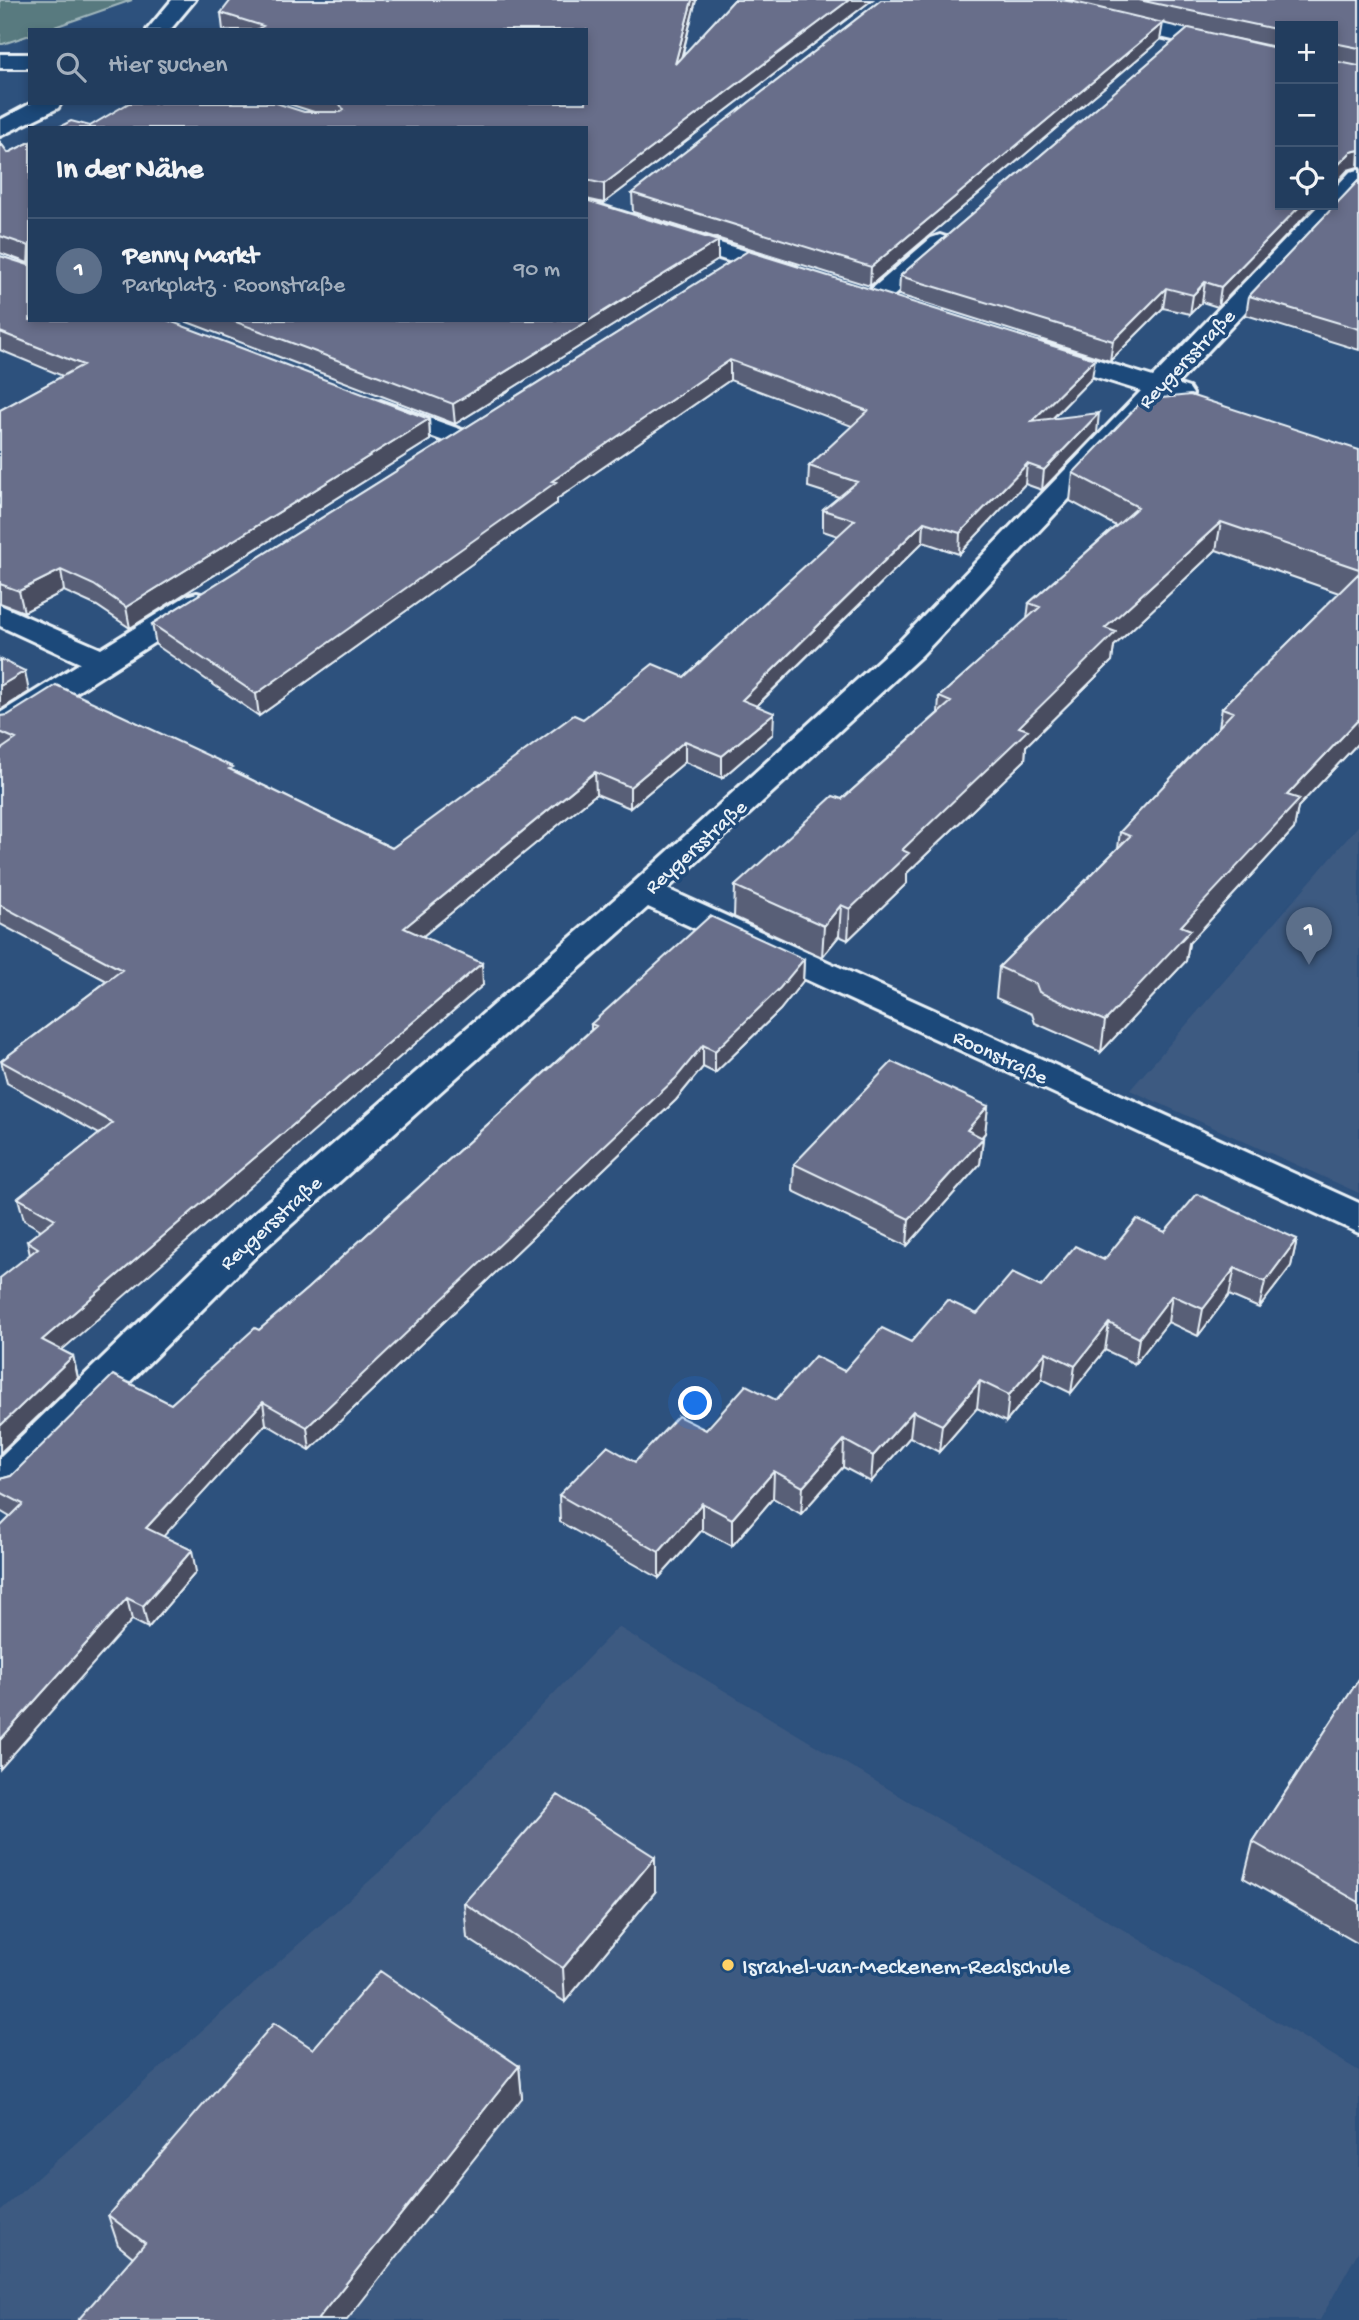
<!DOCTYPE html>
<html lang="de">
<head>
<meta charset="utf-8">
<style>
  :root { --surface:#223d5e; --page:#2e4867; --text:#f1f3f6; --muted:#a2aebc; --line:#3f5673; --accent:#ffd166 }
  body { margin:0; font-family:"Gochi Hand",sans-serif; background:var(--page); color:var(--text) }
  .controls { position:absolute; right:21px; top:21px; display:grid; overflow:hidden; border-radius:0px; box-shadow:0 4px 10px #0003 }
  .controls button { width:63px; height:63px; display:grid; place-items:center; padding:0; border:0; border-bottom:2px solid var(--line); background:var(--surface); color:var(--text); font:35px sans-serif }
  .you { position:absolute; left:696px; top:1404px; width:24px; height:24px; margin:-18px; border:5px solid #fff; border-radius:50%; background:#1a73e8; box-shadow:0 0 0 10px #1a73e833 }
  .badge { display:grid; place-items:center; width:46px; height:46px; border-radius:50%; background:var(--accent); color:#fff; font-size:23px; font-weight:700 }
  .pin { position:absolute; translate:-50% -58px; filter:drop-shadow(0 2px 4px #0008) }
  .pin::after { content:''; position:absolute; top:37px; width:24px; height:21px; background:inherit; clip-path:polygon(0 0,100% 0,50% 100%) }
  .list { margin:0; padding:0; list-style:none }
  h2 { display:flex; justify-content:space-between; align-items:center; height:91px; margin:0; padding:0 28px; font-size:30px }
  h2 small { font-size:23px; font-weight:400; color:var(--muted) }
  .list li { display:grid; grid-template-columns:46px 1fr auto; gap:21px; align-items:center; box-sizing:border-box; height:105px; padding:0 28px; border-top:2px solid var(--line) }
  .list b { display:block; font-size:26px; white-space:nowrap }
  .list p { margin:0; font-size:23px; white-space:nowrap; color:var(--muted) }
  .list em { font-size:23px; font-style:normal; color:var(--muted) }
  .icon { flex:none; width:38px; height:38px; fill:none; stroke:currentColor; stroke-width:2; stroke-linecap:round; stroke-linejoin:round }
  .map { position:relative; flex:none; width:1359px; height:2320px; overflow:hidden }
  .search { position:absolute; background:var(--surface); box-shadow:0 4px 10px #0003; left:28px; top:28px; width:560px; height:77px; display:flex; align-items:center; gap:18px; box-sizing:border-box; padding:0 24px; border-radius:0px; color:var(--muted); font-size:26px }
  .panel { position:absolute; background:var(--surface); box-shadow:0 4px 10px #0003; left:28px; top:126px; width:560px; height:196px; border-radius:0px }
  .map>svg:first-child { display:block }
</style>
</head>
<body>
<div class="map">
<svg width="1359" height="2320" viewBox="0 0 1359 2320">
  <rect width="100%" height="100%" fill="#2d517d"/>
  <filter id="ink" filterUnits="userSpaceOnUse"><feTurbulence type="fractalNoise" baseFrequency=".0143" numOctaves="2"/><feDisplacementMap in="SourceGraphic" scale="14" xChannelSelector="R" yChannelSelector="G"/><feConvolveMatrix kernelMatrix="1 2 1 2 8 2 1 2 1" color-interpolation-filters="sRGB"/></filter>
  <g filter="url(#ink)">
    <!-- built -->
    <path fill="#3e5a81" d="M1359,825v368l-229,-103z
      M618,1627l741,444v179l-39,70h-1320v-109l395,-353z"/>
    <!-- green -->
    <path fill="#587a7f" stroke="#a0b6bc" stroke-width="2" d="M0,0h132l-86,30h-16v5l-27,9h-3z"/>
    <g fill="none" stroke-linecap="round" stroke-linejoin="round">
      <!-- minor casing -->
      <g stroke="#e8f1f8" stroke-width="6">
        <path id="minor" d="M172,0h23l-25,30h-23z
          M1112,12l168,39v14l-176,-41 -3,-5 3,-5z
          M0,54h30v14h-30z
          M32,103h29l-3,5 -58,28v-16z
          M1359,170v21l-182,193 12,4 4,6 -4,6 -10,2 -15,-4 -242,257 -255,234 692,314v30l-711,-326 -392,349 -241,240 -15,5v-44l228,-221 404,-352 268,-243 241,-250 -108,-34 -4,-6 4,-6 9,-2 9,2 102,32 166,-172h14v-15l17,-18z
          M586,201l211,66 4,5 -4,5 -9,3 -9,-3 -193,-61z
          M940,235l9,3 4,5 -4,5 -65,56 -9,3 -9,-3 -4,-5 4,-5 65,-56z
          M381,401l87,31 4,6 -4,6 -10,2 -87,-31 -4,-6 4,-6z
          M197,593l11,3 4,6 -4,6 -197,126 -11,3v-24l80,-50 -80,-37v-21l101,44 85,-53z"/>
      </g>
      <!-- minor -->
      <use href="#minor" fill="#1f4a7a" fill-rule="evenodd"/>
    </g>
    <!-- wall -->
    <path fill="#595f77" stroke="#e8f1f8" stroke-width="2" d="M696,0l-14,57 52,-57h138l-268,203 -18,-4v-71l-496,-2 224,-14 -28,-9h300v-73h-363l-2,-17z
      M881,0h478v168l-11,2 -15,16v3v-163h-53v22l-51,-11 51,168h36l-98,102 -16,-5 -12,12 -27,-6 -53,53 -211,-66 1,-19 288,-247 -26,-6 -2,17 -290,246 -237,-74 -1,-19z
      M0,142l8,11 22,-11v178l399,99 1,21 -300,188 -33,-22 -33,-15 -40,21 -24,-9v-193l63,-34 -63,-26v-94l28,9v-2l-28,-10z
      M1359,180v170l-113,-35 3,-19z
      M718,241v19l-263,164 -273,-104h404z
      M748,251l344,127 -39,40 44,15 -55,57 -17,-6 -66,70 -36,-12 -166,164 16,28 -51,44 -37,-16 -55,46 -34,-14 -173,142 60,49 -422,365 12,6 5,22 -78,75 30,-198 -3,-14 14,-11 -17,-10 -6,-22 81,-64 -92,-51 -6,-22 106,-80 -107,-57v-208l234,55 158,77 191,-129 101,-42 154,-141 -15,-5v-21l16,-13 -31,-10 1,-21 43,-40 -122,-46 -173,119v4l-298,213 -103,-71 -4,-21z
      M1359,450v292l-61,65 -4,22 -105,114 -3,18 -85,91 -66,-29 -3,-9 -36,-16 3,-31 119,-119 2,-16 99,-105 3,-19 117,-115 -123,-43 -102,96 -2,15 -86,85 -1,14 -118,113v10l-59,57 -9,-4 -17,21 -88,-40 1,-31 107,-87 96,-86 1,-16 88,-78 2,-16 87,-77 -46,-25 3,-28z
      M804,959l-1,22 -23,29 -65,63 -12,-6 -27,33 -366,350 -44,-26 -103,112 33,36 -48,56 -16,-8 -122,-103 -10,-6v-32l11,-3 160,-72 88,-74 49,-42 283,-258v-6z
      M988,1106l-3,27 -3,4 1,1 -3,26 -73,82 -114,-55 1,-27z
      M1165,1232l132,7 -6,27 -32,42 -30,-13 -31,41 -30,-14 -33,42 -30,-14 -34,43 -29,-14 -36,43 -29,-14 -38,44 -29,-15 -39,45 -28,-15 -42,47 -28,-16 -41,48 -30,-16 -43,48 -99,-56 -1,-27 147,-65z
      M1359,1679v265l-115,-66 9,-36z
      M655,1892l-90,110 -98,-64 -3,-35z
      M313,2049l206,17 3,32 -389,159 -15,-12 -10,-30z"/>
    <!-- shaded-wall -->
    <path fill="#484d61" stroke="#e8f1f8" stroke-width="2" d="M692,0h4l-21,82v-18z
      M849,0h23l-268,203v-19z
      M1163,23l-3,17 -290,246 1,-19z
      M1359,150l-1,17 -10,3 -15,16 1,-17 17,-17z
      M1301,205h15l-98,102 3,-20z
      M718,241v19l-263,164 -2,-20z
      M1205,282l-3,20 -12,12 3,-19z
      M1166,288l-3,20 -53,53 3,-20z
      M1095,359l-3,19 -62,63 2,-20z
      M730,360v20l-173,119v4l-298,213 -3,-22 296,-213z
      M1099,413l-2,20 -55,57 2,-20z
      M429,419l1,21 -300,188 -4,-21z
      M1027,464l-2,20 -66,70 1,-21z
      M924,522l-1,20 -182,179 1,-21z
      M1221,522l-5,28 -102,96 -2,15 -86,85 -1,14 -118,113v10l-59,57 2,-31 52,-59 117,-123 86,-99z
      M61,570l3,21 -40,21 -5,-21z
      M25,671l4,21 -29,18v-24z
      M774,713l-1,21 -51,44v-22z
      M1359,719v23l-61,65 -4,22 -105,114 -3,18 -85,91 4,-31 182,-226z
      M685,741v21l-55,46v-21z
      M595,772l1,22 -190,156 -2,-22z
      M841,905l-2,31 -17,21 2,-31z
      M804,959l-1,22 -23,29 -65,63v-22z
      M482,963l1,22 -436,378 -5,-23z
      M703,1045v22l-27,33 -366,350 -3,-23z
      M988,1106l-3,27 -21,24 3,-27z
      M983,1138l-3,26 -73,82 2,-27z
      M1297,1239l-6,27 -32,42 6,-26z
      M1235,1268l-6,27 -31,41 5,-27z
      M1172,1295l-4,27 -33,42 4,-26z
      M1109,1323l-4,27 -34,43 4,-27z
      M1046,1352l-4,27 -36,43 3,-27z
      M73,1356l5,22 -78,75v-27z
      M980,1381l-3,27 -38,44 3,-27z
      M263,1402l3,22 -115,126 -5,-22z
      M913,1411l-3,26 -39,45 2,-26z
      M844,1440l-1,27 -42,47 2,-27z
      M774,1471l-1,27 -41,48v-27z
      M702,1503v27l-43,48v-26z
      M192,1550l4,22 -48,56 -5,-22z
      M127,1598l5,22 -132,149v-29z
      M655,1857v35l-90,110 -2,-34z
      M519,2066l3,32 -175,222h-30z"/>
    <!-- building -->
    <path fill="#676e8a" stroke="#e8f1f8" stroke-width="2" d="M231,0h461l-17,64 59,-64h115l-245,184 -18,-4v-52h-529l14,-7 19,5 39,-23h147l28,9h37l3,-2 -5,-7h247v-73h-330l7,-4 -42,-13z
      M881,0h179l14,2 89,21 -292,244 -239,-74z
      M1139,0h220v48l-25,-5v18l25,5v84l-8,2 -17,17v15h-1v-158h-53v4z
      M1189,28l91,21v156h21l-80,82 -16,-5 -12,13 -27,-7 -53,53 -213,-65z
      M0,142l8,11 22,-11v178h137l262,99 -303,188 -32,-22 -33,-15 -42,21 -19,-7v-174l83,-45 -83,-33v-76l28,9 1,-19 -29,-10z
      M1359,180v149l-110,-33z
      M586,200l132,41 -265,163 -222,-84h355z
      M748,251l347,108 -63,62 67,-8 -55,57 -17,-6 -67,69 -36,-11 -182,178 32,13 -52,43 -37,-15 -55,46 -35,-15 -191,156 78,35 -440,377 31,16 -73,70v-148l38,-30 -11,-7 28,-22 -37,-21 95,-75 -112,-62 121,-91 -122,-65v-155l16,-11 -16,-7v-16l8,-1 48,-30 177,82 -4,2 163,79 182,-133 9,4 70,-55 31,13 171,-157 -32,-10 34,-28 -48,-16 59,-55 -138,-51 -178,121 4,1 -300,212 -104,-70z
      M1190,395l169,55v119l-138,-47 -116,106 11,4 -97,95 9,3 -126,120 7,3 -59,56 -9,-4 -17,21 -89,-40 98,-90 9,3 109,-97 -12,-5 101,-90 -11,-4 109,-96 -65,-34 70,-73z
      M1359,573v146l-72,76 13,4 -119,127 10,4 -86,91 -66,-29 -3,-8 -37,-17 131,-131 -10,-4 113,-120 -11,-4z
      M0,659l25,12 -25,15z
      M710,916l94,43 -24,29 -65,63 -12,-6 -27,33 -369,349 -44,-25 -117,126 46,22 -49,56 -16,-8 -127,142v-213l23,-23 -23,-12v-13l11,-3 102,-101 58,29 84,-76 4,2 49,-42 288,-262 -5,-2z
      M892,1062l96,44 -21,24 16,8 -74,81 -115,-55z
      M1197,1194l100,45 -32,43 -30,-14 -32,41 -31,-14 -33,43 -30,-15 -34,43 -29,-14 -37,43 -29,-14 -38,44 -29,-14 -40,45 -29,-16 -41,47 -29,-16 -42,48 -30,-16 -43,49 -100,-57 48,-49 28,16 43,-46 28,14 40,-45 30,15 39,-44 29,15 38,-43 29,14 36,-42 30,14 35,-41 29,14 34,-41 29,14 33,-41 28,13z
      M1359,1679v223l-106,-60z
      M558,1795l97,62 -92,111 -99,-65z
      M380,1971l139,95 -202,254h-239l67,-77 -37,-28 166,-192 39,26z"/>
  </g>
  <!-- markers -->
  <circle fill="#ffd166" stroke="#1f4a7a" stroke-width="2.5" cx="728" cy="1965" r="7"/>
  <g text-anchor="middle" stroke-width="7" stroke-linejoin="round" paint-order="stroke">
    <!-- street labels -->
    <g font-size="21" fill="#e8f1f8" stroke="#1f4a7a">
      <text transform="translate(1186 358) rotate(-46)" y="7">Reygersstraße</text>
      <text transform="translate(695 846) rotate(-42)" y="7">Reygersstraße</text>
      <text transform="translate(1001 1056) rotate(25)" y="7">Roonstraße</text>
      <text transform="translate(270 1222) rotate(-42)" y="7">Reygersstraße</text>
    </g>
    <!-- near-poi labels -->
    <g font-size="24" fill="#e8f1f8" stroke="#1f4a7a" text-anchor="start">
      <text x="742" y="1973">Israhel-van-Meckenem-Realschule</text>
    </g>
  </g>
</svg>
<div class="controls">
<button>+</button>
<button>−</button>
<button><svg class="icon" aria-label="locate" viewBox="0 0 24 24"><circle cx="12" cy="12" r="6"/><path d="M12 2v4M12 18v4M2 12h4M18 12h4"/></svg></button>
</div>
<div class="you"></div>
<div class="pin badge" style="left:1309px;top:965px;background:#5c6f8a">1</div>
<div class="search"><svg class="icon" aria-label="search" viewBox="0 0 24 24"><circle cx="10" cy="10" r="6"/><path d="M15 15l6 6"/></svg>Hier suchen</div>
<section class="panel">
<h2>In der Nähe<small></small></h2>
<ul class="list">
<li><span class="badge" style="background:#5c6f8a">1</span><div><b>Penny Markt</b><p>Parkplatz · Roonstraße</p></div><em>90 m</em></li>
</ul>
</section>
</div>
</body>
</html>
